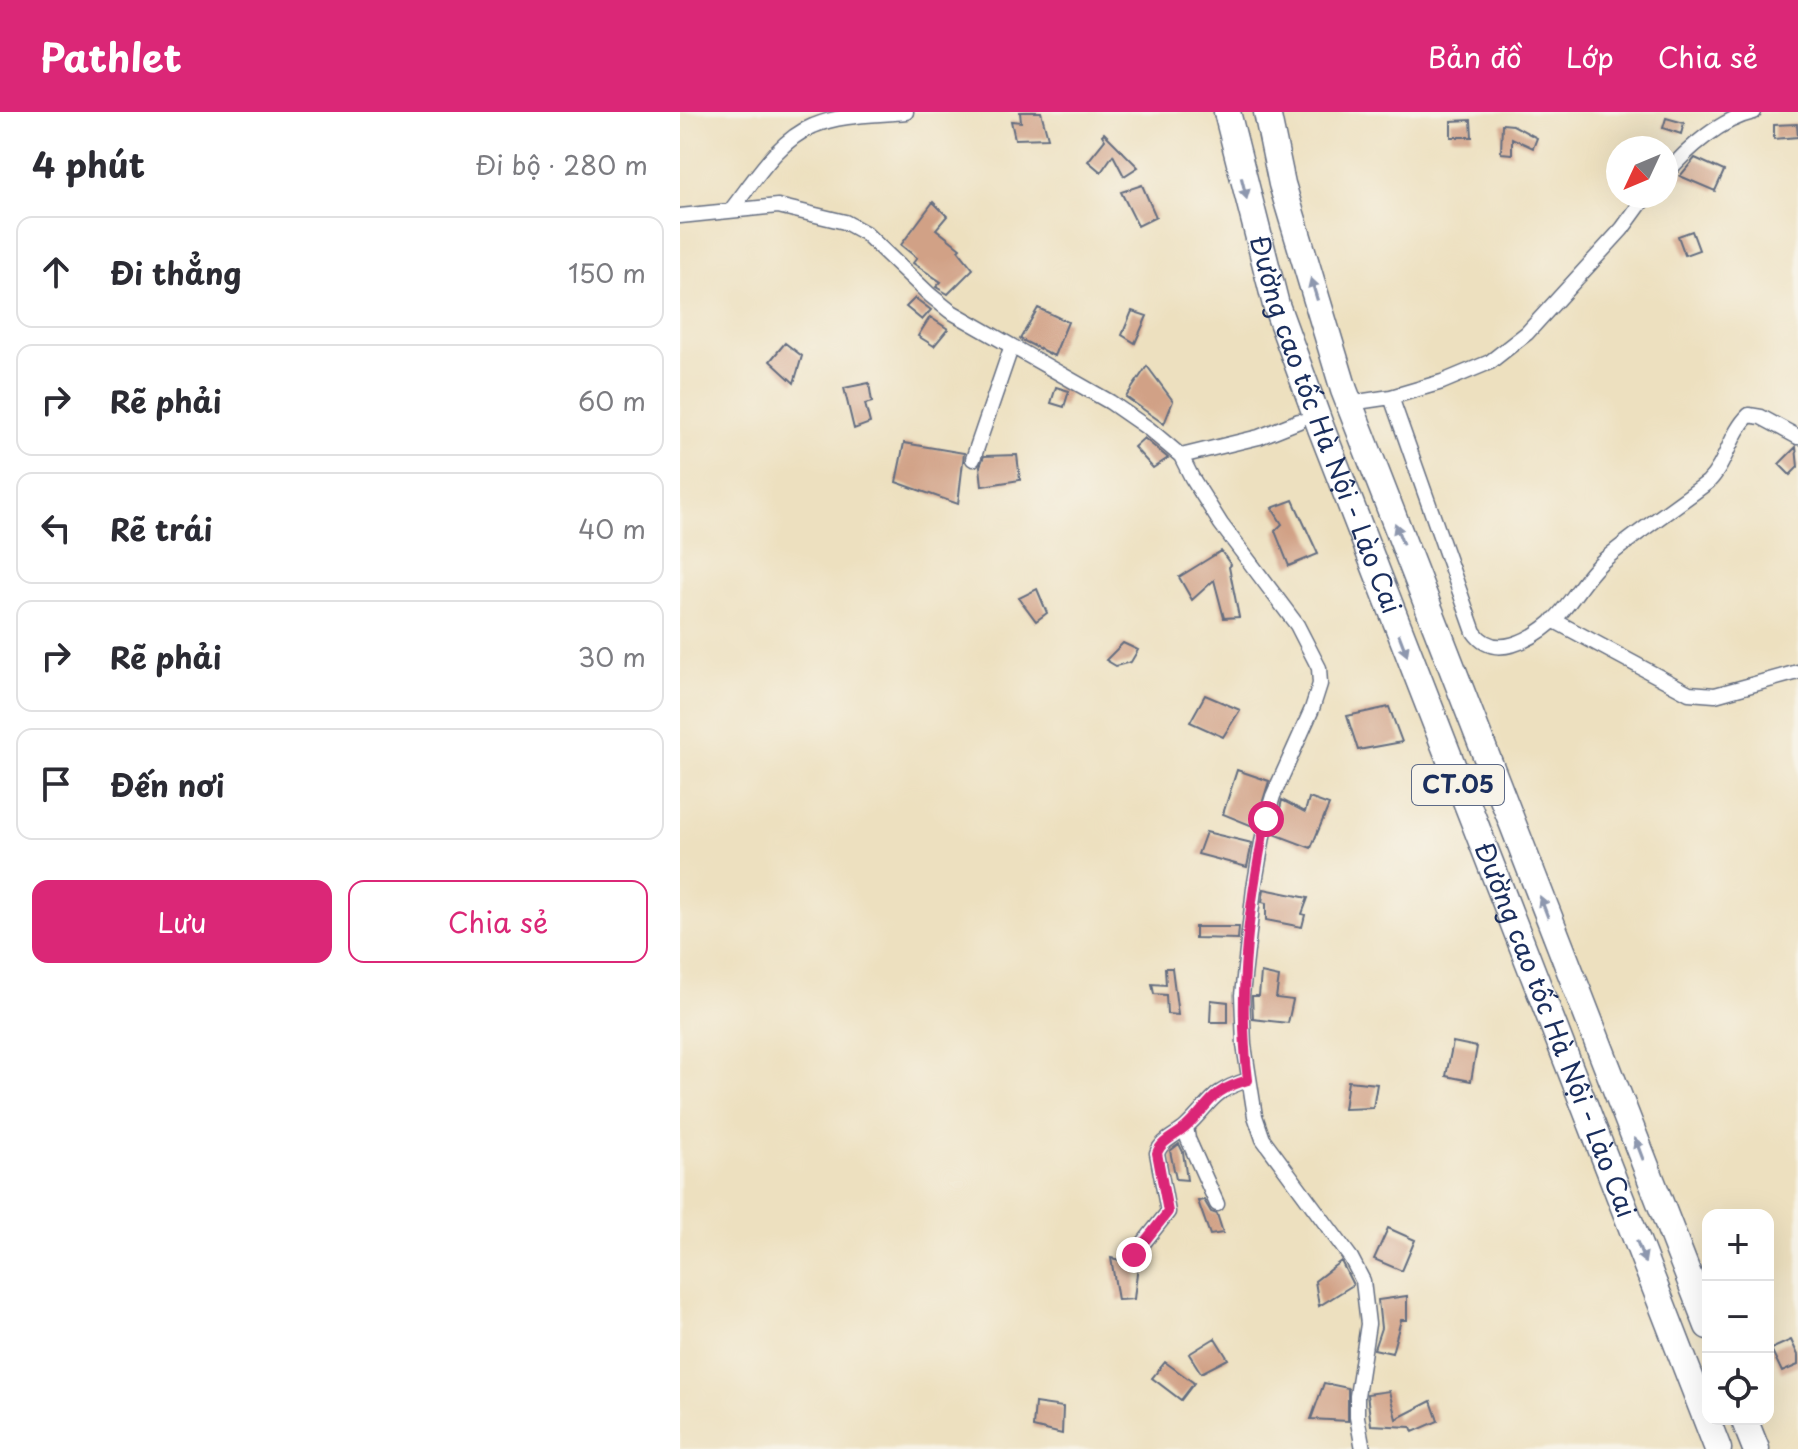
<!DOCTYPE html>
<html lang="vi">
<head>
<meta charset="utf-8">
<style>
  :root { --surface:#fff; --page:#f2f2f3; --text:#2b2b33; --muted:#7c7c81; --line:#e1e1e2; --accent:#db2777 }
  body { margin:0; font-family:"Playpen Sans",sans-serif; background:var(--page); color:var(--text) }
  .controls { position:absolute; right:24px; bottom:24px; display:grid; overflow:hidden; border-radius:16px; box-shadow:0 8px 32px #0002 }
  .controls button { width:72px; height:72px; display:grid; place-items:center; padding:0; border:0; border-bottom:2px solid var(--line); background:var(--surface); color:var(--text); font:40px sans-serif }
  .compass { position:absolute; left:926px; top:24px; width:72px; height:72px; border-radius:50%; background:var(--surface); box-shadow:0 8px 32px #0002; rotate:226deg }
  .stop { position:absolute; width:24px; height:24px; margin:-18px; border:6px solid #db2777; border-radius:50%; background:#fff }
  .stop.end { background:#db2777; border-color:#fff; box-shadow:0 2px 8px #0008 }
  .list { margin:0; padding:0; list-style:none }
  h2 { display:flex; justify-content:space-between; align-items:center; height:104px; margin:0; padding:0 32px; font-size:34px }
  h2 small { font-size:26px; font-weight:400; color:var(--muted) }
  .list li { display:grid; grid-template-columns:52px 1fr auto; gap:24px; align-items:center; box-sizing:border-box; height:112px; margin:0 16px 16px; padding:0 16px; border:2px solid var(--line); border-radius:16px }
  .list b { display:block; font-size:30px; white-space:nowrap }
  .list em { font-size:26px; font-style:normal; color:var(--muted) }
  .actions { display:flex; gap:16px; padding:24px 32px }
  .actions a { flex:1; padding:18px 0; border:2px solid var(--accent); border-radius:16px; text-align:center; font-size:28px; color:var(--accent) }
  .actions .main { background:var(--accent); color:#fff }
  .icon { flex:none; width:44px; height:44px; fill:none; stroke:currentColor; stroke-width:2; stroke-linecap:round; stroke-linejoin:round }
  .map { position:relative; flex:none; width:1118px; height:1337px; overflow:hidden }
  header { display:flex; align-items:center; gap:48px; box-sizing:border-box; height:112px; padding:0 40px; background:var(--accent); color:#fff }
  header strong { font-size:38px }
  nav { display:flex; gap:44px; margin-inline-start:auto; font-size:28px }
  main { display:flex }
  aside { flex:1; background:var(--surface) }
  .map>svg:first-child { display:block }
</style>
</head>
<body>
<header>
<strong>Pathlet</strong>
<nav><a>Bản đồ</a><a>Lớp</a><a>Chia sẻ</a></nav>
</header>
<main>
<aside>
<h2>4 phút<small>Đi bộ · 280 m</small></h2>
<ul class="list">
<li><svg class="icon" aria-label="ahead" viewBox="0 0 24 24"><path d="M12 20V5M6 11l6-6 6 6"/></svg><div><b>Đi thẳng</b></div><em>150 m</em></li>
<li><svg class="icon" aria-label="right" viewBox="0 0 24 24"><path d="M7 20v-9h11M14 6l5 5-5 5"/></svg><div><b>Rẽ phải</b></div><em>60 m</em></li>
<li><svg class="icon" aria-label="left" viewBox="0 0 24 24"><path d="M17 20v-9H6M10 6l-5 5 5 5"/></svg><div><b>Rẽ trái</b></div><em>40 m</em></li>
<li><svg class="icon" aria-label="right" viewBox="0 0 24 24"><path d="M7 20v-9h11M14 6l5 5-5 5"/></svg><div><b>Rẽ phải</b></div><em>30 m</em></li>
<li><svg class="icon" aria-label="arrive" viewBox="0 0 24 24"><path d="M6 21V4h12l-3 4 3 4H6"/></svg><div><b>Đến nơi</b></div></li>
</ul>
<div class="actions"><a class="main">Lưu</a><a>Chia sẻ</a></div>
</aside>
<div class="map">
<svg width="1118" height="1337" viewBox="0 0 1118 1337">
  <rect width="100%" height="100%" fill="#f7f3e8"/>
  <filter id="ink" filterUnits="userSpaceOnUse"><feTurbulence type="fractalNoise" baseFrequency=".0125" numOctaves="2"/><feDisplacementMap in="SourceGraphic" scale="16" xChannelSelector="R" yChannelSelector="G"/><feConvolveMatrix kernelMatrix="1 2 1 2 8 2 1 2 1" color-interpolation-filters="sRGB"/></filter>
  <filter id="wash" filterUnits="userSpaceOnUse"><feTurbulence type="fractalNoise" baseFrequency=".006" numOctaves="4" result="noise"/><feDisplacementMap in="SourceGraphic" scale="32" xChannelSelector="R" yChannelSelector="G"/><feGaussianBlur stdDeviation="1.8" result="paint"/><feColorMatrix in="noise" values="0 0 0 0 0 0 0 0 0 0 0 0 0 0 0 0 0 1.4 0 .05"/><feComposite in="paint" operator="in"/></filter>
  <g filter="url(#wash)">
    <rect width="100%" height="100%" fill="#ede0bf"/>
    <g id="blocks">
      <!-- building -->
      <path fill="#d1a186" d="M340,0h21l7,26 -33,1 -4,-18 10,1z
        M986,6l18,5 -3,11 -18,-6z
        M791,8l1,17h-21v-16z
        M822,12l11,1 24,13 -4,10 -21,-10v16l-11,-1z
        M1117,12l1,13 -24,2v-14z
        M424,21l34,34 -14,9 -11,-21 -12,17 -13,-11 17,-21 -3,-5z
        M1015,46l29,13 -9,20 -35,-15z
        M462,73l14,32 -18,9 -17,-34z
        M253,90l14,14 -11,13 24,19 -2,2 15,19 -25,25 -12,-7 5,-5 -28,-19 4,-5 -16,-13z
        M1012,119l7,19 -14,5 -7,-19z
        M235,186l16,12 -9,10 -16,-13z
        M358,196l30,14 -14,34 -34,-17z
        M452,199l15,5 -12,27 -13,-8z
        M250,205l18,12 -14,17 -16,-10z
        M105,231l17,13 -8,27 -24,-22z
        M467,254l26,35 -9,23 -38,-27z
        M189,271l3,19 -7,2 5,19 -16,6 -10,-41z
        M376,275l13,4 -5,16 -13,-4z
        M464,326l24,20 -15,10 -19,-21z
        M224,331l60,10 -6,51 -62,-22z
        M1116,335l2,20 -8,8 -11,-11z
        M337,343l3,25 -38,6 -2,-20 4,-10z
        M613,388l25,54 -29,12 -14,-35 7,-7 -10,-16z
        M541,439l10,14 -2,2 10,50 -15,1 -10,-38 -22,20 -13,-23z
        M357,477l10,24 -11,8 -17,-23z
        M443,531l15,7 -7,12 -15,4 -10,-6z
        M525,583l35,15 -17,27 -33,-15z
        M709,595l13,35 -44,8 -11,-34z
        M557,658l32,11 -14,46 -32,-13z
        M629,686l20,7 -18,43 -37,-14 8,-34 23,12z
        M526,720l46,11 -5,24 -49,-13z
        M584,777l44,9 -6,16 3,1 -3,12 -36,-7v-17l-4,-1z
        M515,815h44l-1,12 -43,-1z
        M485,856h7l6,47 -11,-1 -1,-19 -12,-1 -2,-10 14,1z
        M581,861l18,4 -3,21 17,2 -5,23 -35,-4 -1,-23h7z
        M531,888l17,2v20h-18z
        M773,930l24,5 -6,34 -25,-5z
        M668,969l29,3 -4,24 -29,1z
        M499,1032l4,8 4,28 -11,-1 -6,-28z
        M524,1088l7,12 6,2 6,19 -13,2 -12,-34z
        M708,1116l27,12 -13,31 -28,-12z
        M431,1146l27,6 -4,35 -16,1z
        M661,1149l12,24 -34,21 -4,-25z
        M727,1184v24h-6l-9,33 -18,-4 7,-21 -3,-28z
        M535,1226l13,21 -27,14 -12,-19z
        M1111,1228l7,15v10l-16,7 -11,-23z
        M485,1250l29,21 -13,17 -29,-22z
        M644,1271l24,5v33l-37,-2z
        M709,1279l7,28 35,-18 7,20 -25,11 -2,-5 -40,-2 -4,-31z
        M355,1291l28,4 -1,27 -29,-7z"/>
    </g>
  </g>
  <g filter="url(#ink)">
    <use href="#blocks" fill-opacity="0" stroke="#646d80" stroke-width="2"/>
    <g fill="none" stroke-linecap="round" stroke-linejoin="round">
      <!-- minor casing -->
      <g stroke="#646d80" stroke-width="17">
        <path id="minor" d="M986,62c21,-25 55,-55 88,-62
          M51,98c23,-29 47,-70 82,-84 28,-12 63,-11 93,-14
          M0,104l98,-10 67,16 20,11 65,62 20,16 160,91 39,27 32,27 11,22 29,46 76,101 22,43 1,16 -8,25 -39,87 -7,23 -12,69 -12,107 2,50 11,71 8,23 88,119 12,23 5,43 -11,72v21l6,32
          M711,285l83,235c20,29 57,8 79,-11 19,-18 31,-44 51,-61 33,-28 70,-52 104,-78 19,-19 22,-49 41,-67l12,2 37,20
          M684,289l27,-4 51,-15 48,-20 37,-29 95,-104 24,-33
          M501,344l78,-19 40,-16
          M293,347l38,-111
          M873,508l136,73 26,2 83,-23
          M506,1015l2,12 29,65
          M454,1143l34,-43 -11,-59c5,-13 19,-17 29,-26 26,-24 23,-35 62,-47"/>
      </g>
      <!-- motorway casing -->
      <g stroke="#646d80" stroke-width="29">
        <g id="motorway">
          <path id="s1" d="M547,0l49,193 45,123 397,1021"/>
          <path d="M587,0l15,72 62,206 364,936"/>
          <path d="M1064,1307l12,30"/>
        </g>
      </g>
      <!-- minor -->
      <use href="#minor" stroke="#fff" stroke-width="14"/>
      <!-- motorway -->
      <use href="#motorway" stroke="#fff" stroke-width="26"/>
    </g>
    <!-- one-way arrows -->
    <defs><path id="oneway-solid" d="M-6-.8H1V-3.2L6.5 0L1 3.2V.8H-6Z" transform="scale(2)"/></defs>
    <g fill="#8d97ae">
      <use href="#oneway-solid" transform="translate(564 76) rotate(76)"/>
      <use href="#oneway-solid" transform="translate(634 177) rotate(-107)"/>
      <use href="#oneway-solid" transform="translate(719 422) rotate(-111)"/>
      <use href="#oneway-solid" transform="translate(723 533) rotate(69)"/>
      <use href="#oneway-solid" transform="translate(864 795) rotate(-111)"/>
      <use href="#oneway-solid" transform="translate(959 1037) rotate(-111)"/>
      <use href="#oneway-solid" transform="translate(961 1140) rotate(69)"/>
    </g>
  </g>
  <g fill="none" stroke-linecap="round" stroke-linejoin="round" filter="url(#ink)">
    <!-- route -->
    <path stroke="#db2777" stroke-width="10" d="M454,1143l34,-43 -11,-59c5,-13 19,-17 29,-26 26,-24 23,-36 62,-47 -11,-87 1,-175 18,-261"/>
  </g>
  <g text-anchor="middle" stroke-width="6" stroke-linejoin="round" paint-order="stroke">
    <!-- shield labels -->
    <rect fill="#f7f3e8" stroke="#5d6a87" stroke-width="2" x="732" y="653" width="92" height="40" rx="6"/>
    <g font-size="24" font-weight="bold" fill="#1b2f5e">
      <text x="778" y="681">CT.05</text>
    </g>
    <!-- street labels -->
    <g font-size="26" fill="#1b2f5e" stroke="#f7f3e8">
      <text dy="9" stroke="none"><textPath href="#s1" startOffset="328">Đường cao tốc Hà Nội - Lào Cai</textPath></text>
      <text dy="9" stroke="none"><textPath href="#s1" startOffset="976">Đường cao tốc Hà Nội - Lào Cai</textPath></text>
    </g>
  </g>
</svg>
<div class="controls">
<button>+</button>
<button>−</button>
<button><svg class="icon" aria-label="locate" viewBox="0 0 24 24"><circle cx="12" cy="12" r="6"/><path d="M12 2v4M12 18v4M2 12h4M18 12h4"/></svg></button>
</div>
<svg class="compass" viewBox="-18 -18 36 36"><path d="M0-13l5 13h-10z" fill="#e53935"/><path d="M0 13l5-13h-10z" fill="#7c7c81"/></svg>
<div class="stop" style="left:586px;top:707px"></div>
<div class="stop end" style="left:454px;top:1143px"></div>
</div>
</main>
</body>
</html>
